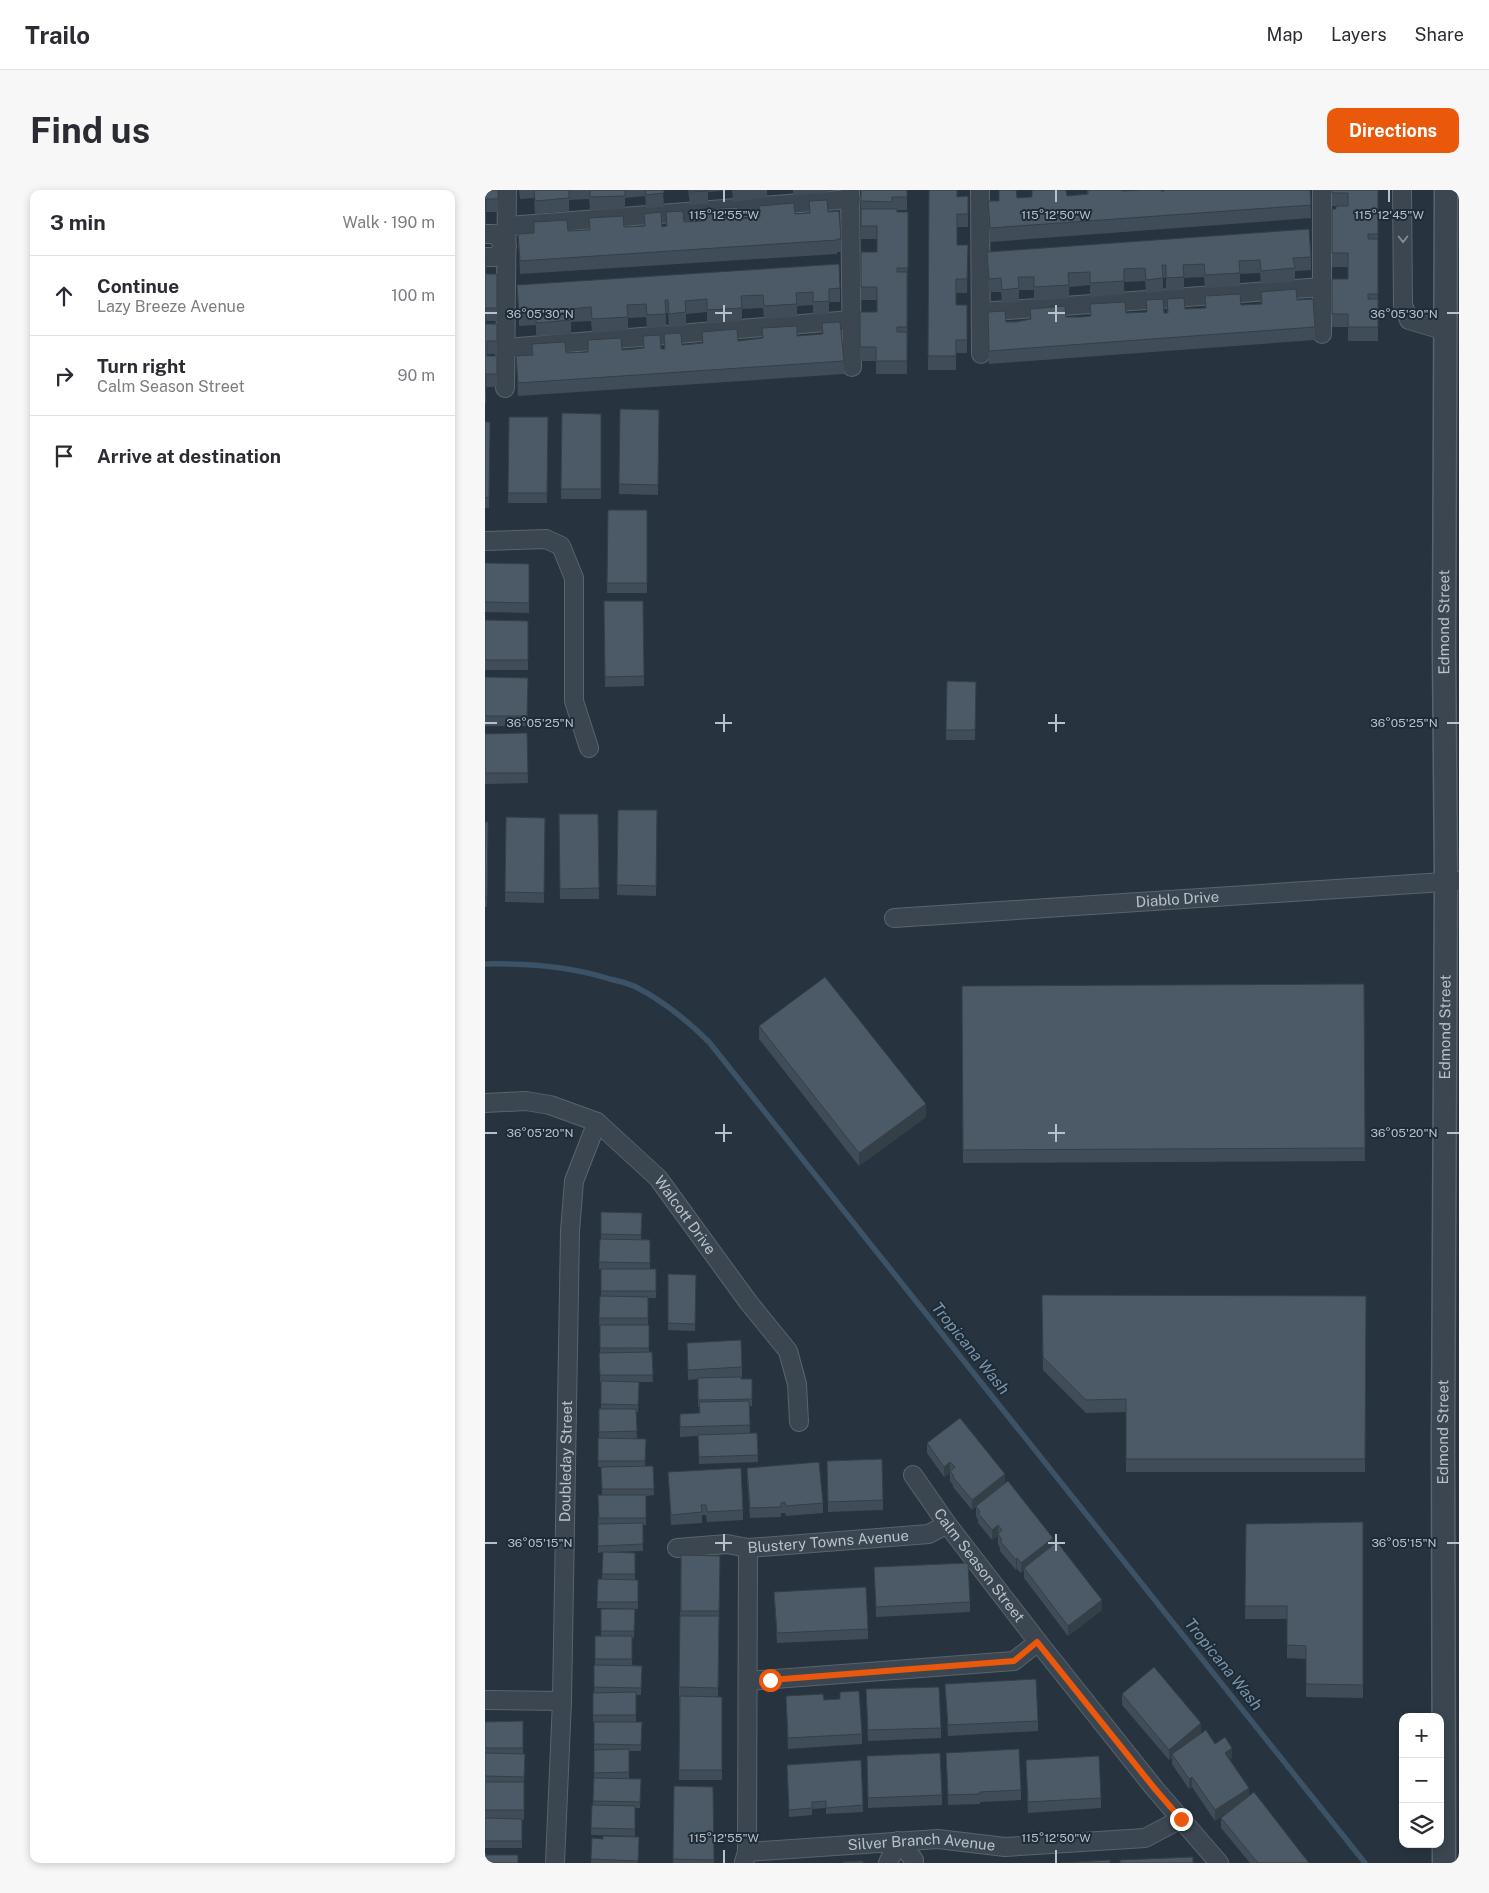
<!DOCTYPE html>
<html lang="en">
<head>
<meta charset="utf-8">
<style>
  :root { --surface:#fff; --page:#f7f7f7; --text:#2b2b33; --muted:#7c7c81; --line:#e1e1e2; --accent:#ea580c }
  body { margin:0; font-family:"Public Sans",sans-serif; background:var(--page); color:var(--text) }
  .controls { position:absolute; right:15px; bottom:15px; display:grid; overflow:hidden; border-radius:10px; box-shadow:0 2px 8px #0003 }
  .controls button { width:45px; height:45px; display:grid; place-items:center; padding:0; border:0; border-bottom:1px solid var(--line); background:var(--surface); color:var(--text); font:25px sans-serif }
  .stop { position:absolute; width:15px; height:15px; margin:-11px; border:4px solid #ea580c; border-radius:50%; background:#fff }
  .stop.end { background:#ea580c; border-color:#fff; box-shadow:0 1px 5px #0008 }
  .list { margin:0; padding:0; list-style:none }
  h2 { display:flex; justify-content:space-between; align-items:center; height:65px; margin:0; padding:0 20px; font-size:21px }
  h2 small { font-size:16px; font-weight:400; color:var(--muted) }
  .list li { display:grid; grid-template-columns:32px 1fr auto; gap:15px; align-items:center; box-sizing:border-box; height:80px; padding:0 20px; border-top:1px solid var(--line) }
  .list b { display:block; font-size:19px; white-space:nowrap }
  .list p { margin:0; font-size:16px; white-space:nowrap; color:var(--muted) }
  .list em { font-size:16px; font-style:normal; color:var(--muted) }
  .icon { flex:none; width:28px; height:28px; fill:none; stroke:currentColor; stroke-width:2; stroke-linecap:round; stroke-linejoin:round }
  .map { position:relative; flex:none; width:974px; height:1673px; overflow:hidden; border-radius:10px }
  header { display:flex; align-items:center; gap:30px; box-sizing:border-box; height:70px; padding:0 25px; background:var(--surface); border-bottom:1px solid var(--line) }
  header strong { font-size:24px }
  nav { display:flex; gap:28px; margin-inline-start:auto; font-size:18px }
  .intro { display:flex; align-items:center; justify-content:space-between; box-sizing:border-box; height:120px; padding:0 30px }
  h1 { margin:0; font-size:35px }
  .button { padding:12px 22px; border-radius:10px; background:var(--accent); color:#fff; font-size:18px; font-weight:700 }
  main { display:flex; gap:30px; padding:0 30px }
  aside { flex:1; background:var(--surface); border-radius:10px; box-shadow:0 2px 8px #0003 }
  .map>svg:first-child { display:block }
</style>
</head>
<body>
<header>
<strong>Trailo</strong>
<nav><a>Map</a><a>Layers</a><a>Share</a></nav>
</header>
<div class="intro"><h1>Find us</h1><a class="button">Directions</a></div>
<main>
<aside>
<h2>3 min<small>Walk · 190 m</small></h2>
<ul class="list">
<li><svg class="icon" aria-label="ahead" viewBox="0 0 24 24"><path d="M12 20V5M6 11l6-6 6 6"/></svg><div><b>Continue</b><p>Lazy Breeze Avenue</p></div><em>100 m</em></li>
<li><svg class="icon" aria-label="right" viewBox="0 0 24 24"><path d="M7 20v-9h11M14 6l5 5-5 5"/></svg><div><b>Turn right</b><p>Calm Season Street</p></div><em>90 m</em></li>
<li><svg class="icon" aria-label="arrive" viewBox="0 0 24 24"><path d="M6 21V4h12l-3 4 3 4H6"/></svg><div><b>Arrive at destination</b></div></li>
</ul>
</aside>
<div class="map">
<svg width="974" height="1673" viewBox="0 0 974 1673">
  <rect width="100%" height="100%" fill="#273440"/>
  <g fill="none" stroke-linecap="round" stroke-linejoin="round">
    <!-- stream -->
    <path stroke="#3b5267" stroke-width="5.5" d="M0,774c43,-1 84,2 125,15 8,2 18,4 26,8 27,14 51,33 73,55l656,821"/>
    <!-- minor casing -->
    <g stroke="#58646e" stroke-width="20">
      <g id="minor">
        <path d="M365,0l2,177"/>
        <path d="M495,0l1,164"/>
        <path d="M837,0v144"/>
        <path d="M917,0l1,115 6,15 37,11"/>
        <path d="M22,36l344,-27"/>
        <path d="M0,44h9l13,12 -12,11h-10"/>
        <path d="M496,122l341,-25"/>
        <path d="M21,158l345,-28"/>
        <path d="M20,198l2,-198"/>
        <path d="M0,351l61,-2 15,7 13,32v123l15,47"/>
        <path id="s1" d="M409,728l565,-37"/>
        <path id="s2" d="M0,913l41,-2 24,4 47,17 61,56 91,125 39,48 9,33 2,38"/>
        <path id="s3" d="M428,1285l34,49 91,118 117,147 64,74"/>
        <path id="s4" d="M192,1358l50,-4 21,4 181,-14 18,-10"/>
        <path d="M263,1491l266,-20 24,-19"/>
        <path d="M0,1510l77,1"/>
        <path id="s5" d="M262,1662l191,-13 67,8 140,-9 36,-19"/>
        <path d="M259,1672l3,-10 1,-304"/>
        <path id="s6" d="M70,1673l7,-162 8,-470 4,-50 23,-59"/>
        <path d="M403,1673l10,-22 16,19v3"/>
      </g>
    </g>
    <!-- tertiary casing -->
    <g stroke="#58646e" stroke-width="25">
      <g id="tertiary">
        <path id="s7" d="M959,1673l-1,-424 3,-558 -2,-234 2,-457"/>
      </g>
    </g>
    <!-- minor -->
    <use href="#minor" stroke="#3b4650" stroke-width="18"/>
    <!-- tertiary -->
    <use href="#tertiary" stroke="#3b4650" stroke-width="22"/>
  </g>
  <!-- wall -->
  <path fill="#404d58" d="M0,0h13v22h-12v12h-1z
    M34,0h144l1,17 -18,1 -1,-12 -20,2v11l-35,1 -1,-11 -20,1v11l-34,3 -1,-16 -14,1z
    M203,0h79v7l-34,5 -1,-12 -24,2v12l-18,1z
    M308,0h35v3l-35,2z
    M376,0h46v20h-10v2h11l-1,162h-31v-13h-16v-49h17v-12h-16v-48h16v-13h-16z
    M444,0h39h-11v7l11,-1v31h-11v18h11l-1,48h-11v12h11v48h-11v17h-28z
    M514,0l18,8 15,-1v-7l35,6 20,-2v-4h35v1h42v-1h146l1,28 -321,24 -2,-28v-13h11z
    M847,0h46v151h-30v-14h-16v-48h16v-12h-16v-58h4v-3h-4z
    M324,11l19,11 13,27v13h-4v2l-317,20 -2,-40 16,-1v-11l34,9 21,-1v-12l35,9 20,-1v-12l18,13 4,-1v-14l18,10 19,-1v-12l36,10 20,-2v-11l36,8 14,-1z
    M502,62l324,5v13l-16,1v11l-34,2 -1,-11 -20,1v12l-35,2 -1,-11 -20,1v12l-18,1v-13h-3v14l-17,1 -1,-12 -21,1v12l-34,3v-12l-21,2v11l-35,3v-11h-15v12l-17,1 -1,-11h-12l-2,-27z
    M0,68l1,16h11v47h-11v3h11v30h-10v2h10v31h-11v16h-1z
    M32,95l323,3v14h-11v12l-16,1v-10l-16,1v11l-33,2 -1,-11 -21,1v12l-35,3v-12l-21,2v12l-17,1 -1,-14h-2v14l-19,1 -1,-11 -18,1v12l-36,3 -1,-12 -20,1v12l-35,2v-11l-17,1z
    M776,102l36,8 18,27v13l-326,24 -1,-52 18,10 24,-2v-11l36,8h15l9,-1v-12l36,9 20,-1v-12l18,13h3v-14l18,10 20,-1v-12l36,9 20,-1z
    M337,133l22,38v13l-326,22 -2,-40 16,-1v-11l34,9 22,-1v-12l34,10 21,-2v-12l18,13h3v-15l18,11 20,-2v-11l36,9 24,-3v-10l35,8 25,-2z
    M135,219l39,1 -1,85 -39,-1z
    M77,223l39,1v85h-40z
    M24,227h39l-1,86h-39z
    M0,232h5l-1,86h-4z
    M123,320h39v83h-40z
    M0,373l44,1v49l-44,-1z
    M119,411h39l1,85 -39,1z
    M0,430l43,1v49h-43z
    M0,487l43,1 -1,48h-42z
    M462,491l29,1 -1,58h-29z
    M42,543l1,50 -43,1v-50z
    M133,620h39l-1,86 -39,-1z
    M74,624h39l1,85h-39z
    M21,627l39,1 -1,85 -39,-1z
    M0,632h3l-1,85h-2z
    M879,794l1,177 -402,2 -1,-177z
    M274,836l167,91 -67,49 -100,-127z
    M116,1022l41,1 -1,26 9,1v29h6v29h-8v27h-49l1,-29h1v-27h-2l1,-30h1z
    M183,1084l28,1 -1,56 -27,-1z
    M557,1105l324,1 -1,176h-239v-60l-40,1 -43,-43z
    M115,1135h49v27h3l1,30h-31h17l-1,30h-2l1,26h-29l38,1 -1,27h8l1,29 -8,1v29h-3v26l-34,1 26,1v27h3v29l-41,-1 1,-29h4l1,-27 -5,1v-58h4l-1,-28h-3v-29h1v-29h2v-27h-1z
    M202,1153l55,24v10h-1v2h11v27h-3l1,27h7l1,29 -59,2 -1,-28 -18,1v-23l19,-1v-6h-1v-28l-10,1z
    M442,1253l78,40 97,127 -34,26 -44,-58v-7l-3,2 -4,-4 -1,1 -16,-19v-3l-2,-4v-8l-6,4 -14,-17v-3l-2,-4v-9l-4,3 -19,-23v-2l-3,-4v-8l-6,4 -17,-24z
    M342,1271l56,39v10l-55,2z
    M262,1278l76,35v10l-37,3 -1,-3h-4v4l-31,1 -3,-40z
    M183,1282l75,38v10l-36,2 -1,-7h-4v8l-31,2z
    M878,1332v176l-57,-1v-38l-19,-1v-39h-42l1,-95z
    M196,1365l39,1 -2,141h4v83h-43v-93z
    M389,1377l96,35v10l-94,5z
    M289,1402l94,37v10l-91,4z
    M116,1419h34l-1,29h-2v27l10,1 -1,29h-5v27h-19h25l-1,29h-12v28h12l-1,29h-5v28l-44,-1 1,-30h1l1,-27v-56h-1v-29h1l1,-28v-29h6z
    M460,1494l93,37v10l-90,5z
    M381,1499l75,39v10l-73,3z
    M355,1502l22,42v10l-74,5 -2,-53 38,4 16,-1z
    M637,1504l79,39 -6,5 20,6 17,14 -3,2 20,36 60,67h-59l-29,-35v-10l13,-10 -19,13 -23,-34 -3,2 -17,-25v-7l-3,3 -47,-55z
    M38,1531v33l2,7 -1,22v37h-2v28h-37v-126z
    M461,1563l75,37v10l-41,2v2l-32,1z
    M382,1566l75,39v10l-74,3z
    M541,1570l75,38v10l-73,5z
    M302,1575l76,40v7l-37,2v-6l-14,1v6l-23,2z
    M189,1596l39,1 1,76h-41z
    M154,1647l-1,26h-47l1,-25 11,1z"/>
  <!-- shaded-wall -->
  <path fill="#343f47" d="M441,914v13l-67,49v-13z
    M465,1272v10v-1v2l-6,4v-10z
    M520,1284v10l-33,26v-10z
    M513,1335v10v-1v2l-6,4v-10z
    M568,1348v10l-29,20v3l-3,2v-10z
    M532,1368v11l-1,1v-10z
    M617,1410v10l-34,26v-10z
    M716,1533v10l-27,23 -2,-2v3l-3,3v-10z
    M747,1558v10l-7,5v-10z
    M707,1587v10l-3,2v-10z
    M764,1598v10l-34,23v-11z"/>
  <!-- building -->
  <path fill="#4b5a66" stroke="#343f47" d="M0,0h13v9h-12v11h-1z
    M49,0h35v8l-34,3z
    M105,0h35v6l-35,1z
    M160,0h19v3l-18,2z
    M204,0h19v1l-18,1z
    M376,0h46v7h-15v5l-31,-1z
    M444,0h28v7l11,-1v18h-11v31h11l-1,34h-11v26h11v35h-11v16h-28z
    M514,0h17l1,8 15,-1v-7h34l1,6 21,-2v-4h34v1l20,-1h19v1h3v-1h146l1,15 -321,23 -2,-27h11z
    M847,0h46v44h-10v5h10v55h-10v5h10v28h-30v-13h-16v-35h16v-26h-16v-44h4v-3h12v-13h-16z
    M342,10l1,12 11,-1 2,28h-4v1l-317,21 -2,-27 16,-1v-11l33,-2 1,11 22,-1 -1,-12 34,-2 1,11 21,-1 -1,-12 17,-2 1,15 5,-1 -1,-14 17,-1 1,11 20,-1 -1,-12 35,-2 1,12 21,-2 -1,-11 35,-3 1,11 15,-1 -1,-12z
    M376,19h36v3h11v56h-11v4h10v55h-10v5h10v29h-31v-14h-16v-35h17v-25h-16v-35h16v-26h-16z
    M824,39l2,28 -18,1 2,10 -34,3 -1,-11 -21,1 1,12 -35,2 -1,-11 -21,1 1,12 -18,1v-13h-4l1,13 -17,2 -1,-12 -21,1v12l-34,2v-11l-22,1 1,12 -35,2v-10h-16l1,11 -17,2 -1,-12 -12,1 -2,-27z
    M0,68h1v16h11v34h-11v16h11v17h-10v15h10v18h-11v16h-1z
    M354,74l1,24 -11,1v12l-16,1v-10l-17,1 1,11 -33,2 -1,-11 -22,1 1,12 -35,2v-11l-22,2 1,11 -17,2 -1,-14h-3l1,14 -19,1 -1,-11 -19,1 1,12 -36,2 -1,-12 -21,2 1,11 -35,3v-12l-17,2 -2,-28z
    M811,99l1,11 16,-1 2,28 -326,24 -1,-39 17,-1 1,11h10l15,-3 -1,-10 35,-3 1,11h15l10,-1 -1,-12 35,-2 1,11 21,-1 -1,-12 17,-1 1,14h4l-1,-14 17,-1 1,11 21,-1 -1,-12 35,-2 1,11 21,-1 -1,-12z
    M355,132l4,39 -326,22 -2,-27 17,-1 -1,-11 33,-2 1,11 22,-1v-12l33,-2 1,12 22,-2 -1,-12 17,-1 1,14h4l-1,-15 17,-1 1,12 21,-2 -1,-11 35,-3 1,12 25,-3 -1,-10 35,-2v10l26,-2 -1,-11z
    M135,219l39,1 -1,75 -39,-1z
    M77,223l39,1v75h-40z
    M24,227h39l-1,76h-39z
    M0,232h5l-1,76 -4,-1z
    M123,320h39v73h-40z
    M0,373l44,1v39l-44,-1z
    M119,411h39l1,75 -39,1z
    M0,430l43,1v39h-43z
    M0,487l43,1 -1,38h-42z
    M462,491l29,1 -1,48h-29z
    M42,543l1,40h-43v-39z
    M133,620h39l-1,76 -39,-1z
    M74,624h39l1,74 -39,1z
    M21,627l39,1 -1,75 -39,-1z
    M0,632h3l-1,75h-2z
    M340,787l101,127 -67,49 -100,-127z
    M879,794l1,164 -402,2 -1,-164z
    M116,1022l41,1 -1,22 -40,-1z
    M115,1049l50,1v23l-51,-1z
    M116,1079h55v22h-55z
    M183,1084l28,1 -1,49 -27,-1z
    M557,1105l324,1 -1,163h-239v-60l-40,1 -43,-43z
    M115,1106l48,1v21h-49z
    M115,1135h49v23h-49z
    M256,1150l1,27 -54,3 -1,-27z
    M167,1162l1,23h-53l-1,-22z
    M256,1187v2h11v20l-54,1v-22z
    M116,1191l38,1 -1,23 -37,-1z
    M264,1211l1,24 -70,2v-13l20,-1 -1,-11z
    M114,1219h37l1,22 -38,1z
    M475,1228l45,56 -33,26 -19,-23 1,-1 -4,-5 5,-4 -5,-5 -6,5 -17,-24z
    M272,1243l1,22 -59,2 -1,-22z
    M113,1248l48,1 -1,22h-47z
    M397,1269l1,41 -55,2 -1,-41z
    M334,1272l4,41 -37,3 -1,-4 -4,1v4l-31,1 -3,-40z
    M168,1276l1,23h-52l-1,-22z
    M256,1278l2,42 -36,2 -1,-7h-5l1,7 -31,3 -3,-43z
    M523,1291l45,57 -32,25 -4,-5 -1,2 -16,-19 2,-1 -4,-6 4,-4 -4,-5 -6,5 -14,-17 2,-1 -4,-6z
    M113,1305h48v23h-47z
    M878,1332v163l-57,-1v-38l-19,-1v-39h-42l1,-82z
    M158,1333v21l-45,2v-22z
    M572,1352l45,58 -34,26 -44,-58z
    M118,1362l32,1v21h-33z
    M196,1365l39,1 -1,55h-38z
    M483,1373l2,39 -94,5 -2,-40z
    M113,1389l40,1v22h-41z
    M381,1397l2,42 -91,4 -3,-41z
    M116,1419h34l-1,22h-33z
    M195,1426h39l-1,72 -39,-1z
    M110,1446h37v23h-37z
    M109,1475l48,1 -1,22 -47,-1z
    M669,1477l47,56 -32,27 -47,-56z
    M551,1489l2,42 -90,4 -3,-41z
    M454,1497l2,41 -73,2 -2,-41z
    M374,1501l3,43 -74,4 -2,-42 37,-2 1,6 16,-1v-7z
    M151,1502v23h-43v-22z
    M195,1506l42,1v73h-43z
    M38,1531v27h-38v-26z
    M109,1532h48l-1,23 -47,-1z
    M721,1540l9,14 10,-7 7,11 -7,5 24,35 -34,22 -23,-33 -3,2 -17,-25z
    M144,1559v23l-35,1v-23z
    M534,1559l2,41 -41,2v2l-32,1 -2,-42z
    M0,1563l40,1 -1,23 -39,-1z
    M455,1563l2,42 -74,3 -1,-42z
    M614,1566l2,42 -73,4 -2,-42z
    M376,1570l2,45 -37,3v-7l-14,1v6l-23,2 -2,-45z
    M109,1588l47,1 -1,23 -47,-1z
    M0,1592h39v28h-39z
    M189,1596l39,1 1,73 -41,-1z
    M769,1602l55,71h-51l-37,-45z
    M107,1615l43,1v23l-44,-1z
    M0,1628l37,1v22h-37z
    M118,1646l36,1 -1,24 -47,-2 1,-21 11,1z
    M0,1665h33v8h-33z
    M708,1667v6h-73v-3z
    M625,1670v3h-49z
    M378,1671v2h-20v-1z"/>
  <!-- one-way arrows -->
  <defs><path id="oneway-chevron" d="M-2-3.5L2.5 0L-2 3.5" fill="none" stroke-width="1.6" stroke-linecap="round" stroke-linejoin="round" transform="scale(1.25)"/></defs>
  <use stroke="#7f8a94" href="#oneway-chevron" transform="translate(918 49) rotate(90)"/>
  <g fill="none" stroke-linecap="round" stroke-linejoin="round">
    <!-- route -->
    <path stroke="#ea580c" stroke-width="6" d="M285,1490l244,-19 23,-19 118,147 26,30"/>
  </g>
  <!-- ticks -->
  <path fill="none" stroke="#b7c1cb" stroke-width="2" d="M239,0v12M571,0v12M904,0v12M239,115v17M571,115v17M0,123h12M230,123h17M563,123h17M962,123h12M239,524v18M571,524v18M0,533h12M230,533h17M563,533h17M962,533h12M239,934v18M571,934v18M0,943h12M230,943h17M563,943h17M962,943h12M239,1344v17M571,1344v17M0,1353h12M230,1353h17M563,1353h17M962,1353h12M239,1660v13M571,1660v13"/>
  <g text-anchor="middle" stroke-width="4" stroke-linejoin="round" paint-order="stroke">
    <!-- street labels -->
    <g font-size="15" fill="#b7c1cb" stroke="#1f2b36">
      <text dy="5" stroke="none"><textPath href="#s7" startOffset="1241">Edmond Street</textPath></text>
      <text dy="5" stroke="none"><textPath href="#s1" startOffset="284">Diablo Drive</textPath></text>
      <text dy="5" stroke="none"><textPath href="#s7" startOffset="836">Edmond Street</textPath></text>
      <text dy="5" stroke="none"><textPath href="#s2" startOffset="244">Walcott Drive</textPath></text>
      <text dy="5" stroke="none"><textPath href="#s7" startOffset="431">Edmond Street</textPath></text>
      <text dy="5" stroke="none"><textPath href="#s6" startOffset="402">Doubleday Street</textPath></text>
      <text dy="5" stroke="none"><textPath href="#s4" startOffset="152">Blustery Towns Avenue</textPath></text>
      <text dy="5" stroke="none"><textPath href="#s3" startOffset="112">Calm Season Street</textPath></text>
      <text dy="5" stroke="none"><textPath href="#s5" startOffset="175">Silver Branch Avenue</textPath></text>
    </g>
    <!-- water labels -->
    <g font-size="16" font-style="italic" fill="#7995ac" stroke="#1f2b36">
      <text transform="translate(486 1158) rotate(51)" y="6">Tropicana Wash</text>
      <text transform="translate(739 1474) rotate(51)" y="6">Tropicana Wash</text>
    </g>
  </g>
  <g font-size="12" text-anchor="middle" fill="#b7c1cb" stroke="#1f2b36" stroke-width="4" stroke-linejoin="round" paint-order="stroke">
    <text x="239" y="29">115°12'55"W</text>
    <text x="571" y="29">115°12'50"W</text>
    <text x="904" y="29">115°12'45"W</text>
    <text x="55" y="128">36°05'30"N</text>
    <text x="919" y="128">36°05'30"N</text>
    <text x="55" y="537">36°05'25"N</text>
    <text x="919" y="537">36°05'25"N</text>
    <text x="55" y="947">36°05'20"N</text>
    <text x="919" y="947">36°05'20"N</text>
    <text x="55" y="1357">36°05'15"N</text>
    <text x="919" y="1357">36°05'15"N</text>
    <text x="239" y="1652">115°12'55"W</text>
    <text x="571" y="1652">115°12'50"W</text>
  </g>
</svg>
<div class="controls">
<button>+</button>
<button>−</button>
<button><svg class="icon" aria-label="layers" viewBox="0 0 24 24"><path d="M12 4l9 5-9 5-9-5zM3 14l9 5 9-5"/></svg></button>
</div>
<div class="stop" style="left:285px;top:1490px"></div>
<div class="stop end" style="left:696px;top:1629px"></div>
</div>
</main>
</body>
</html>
